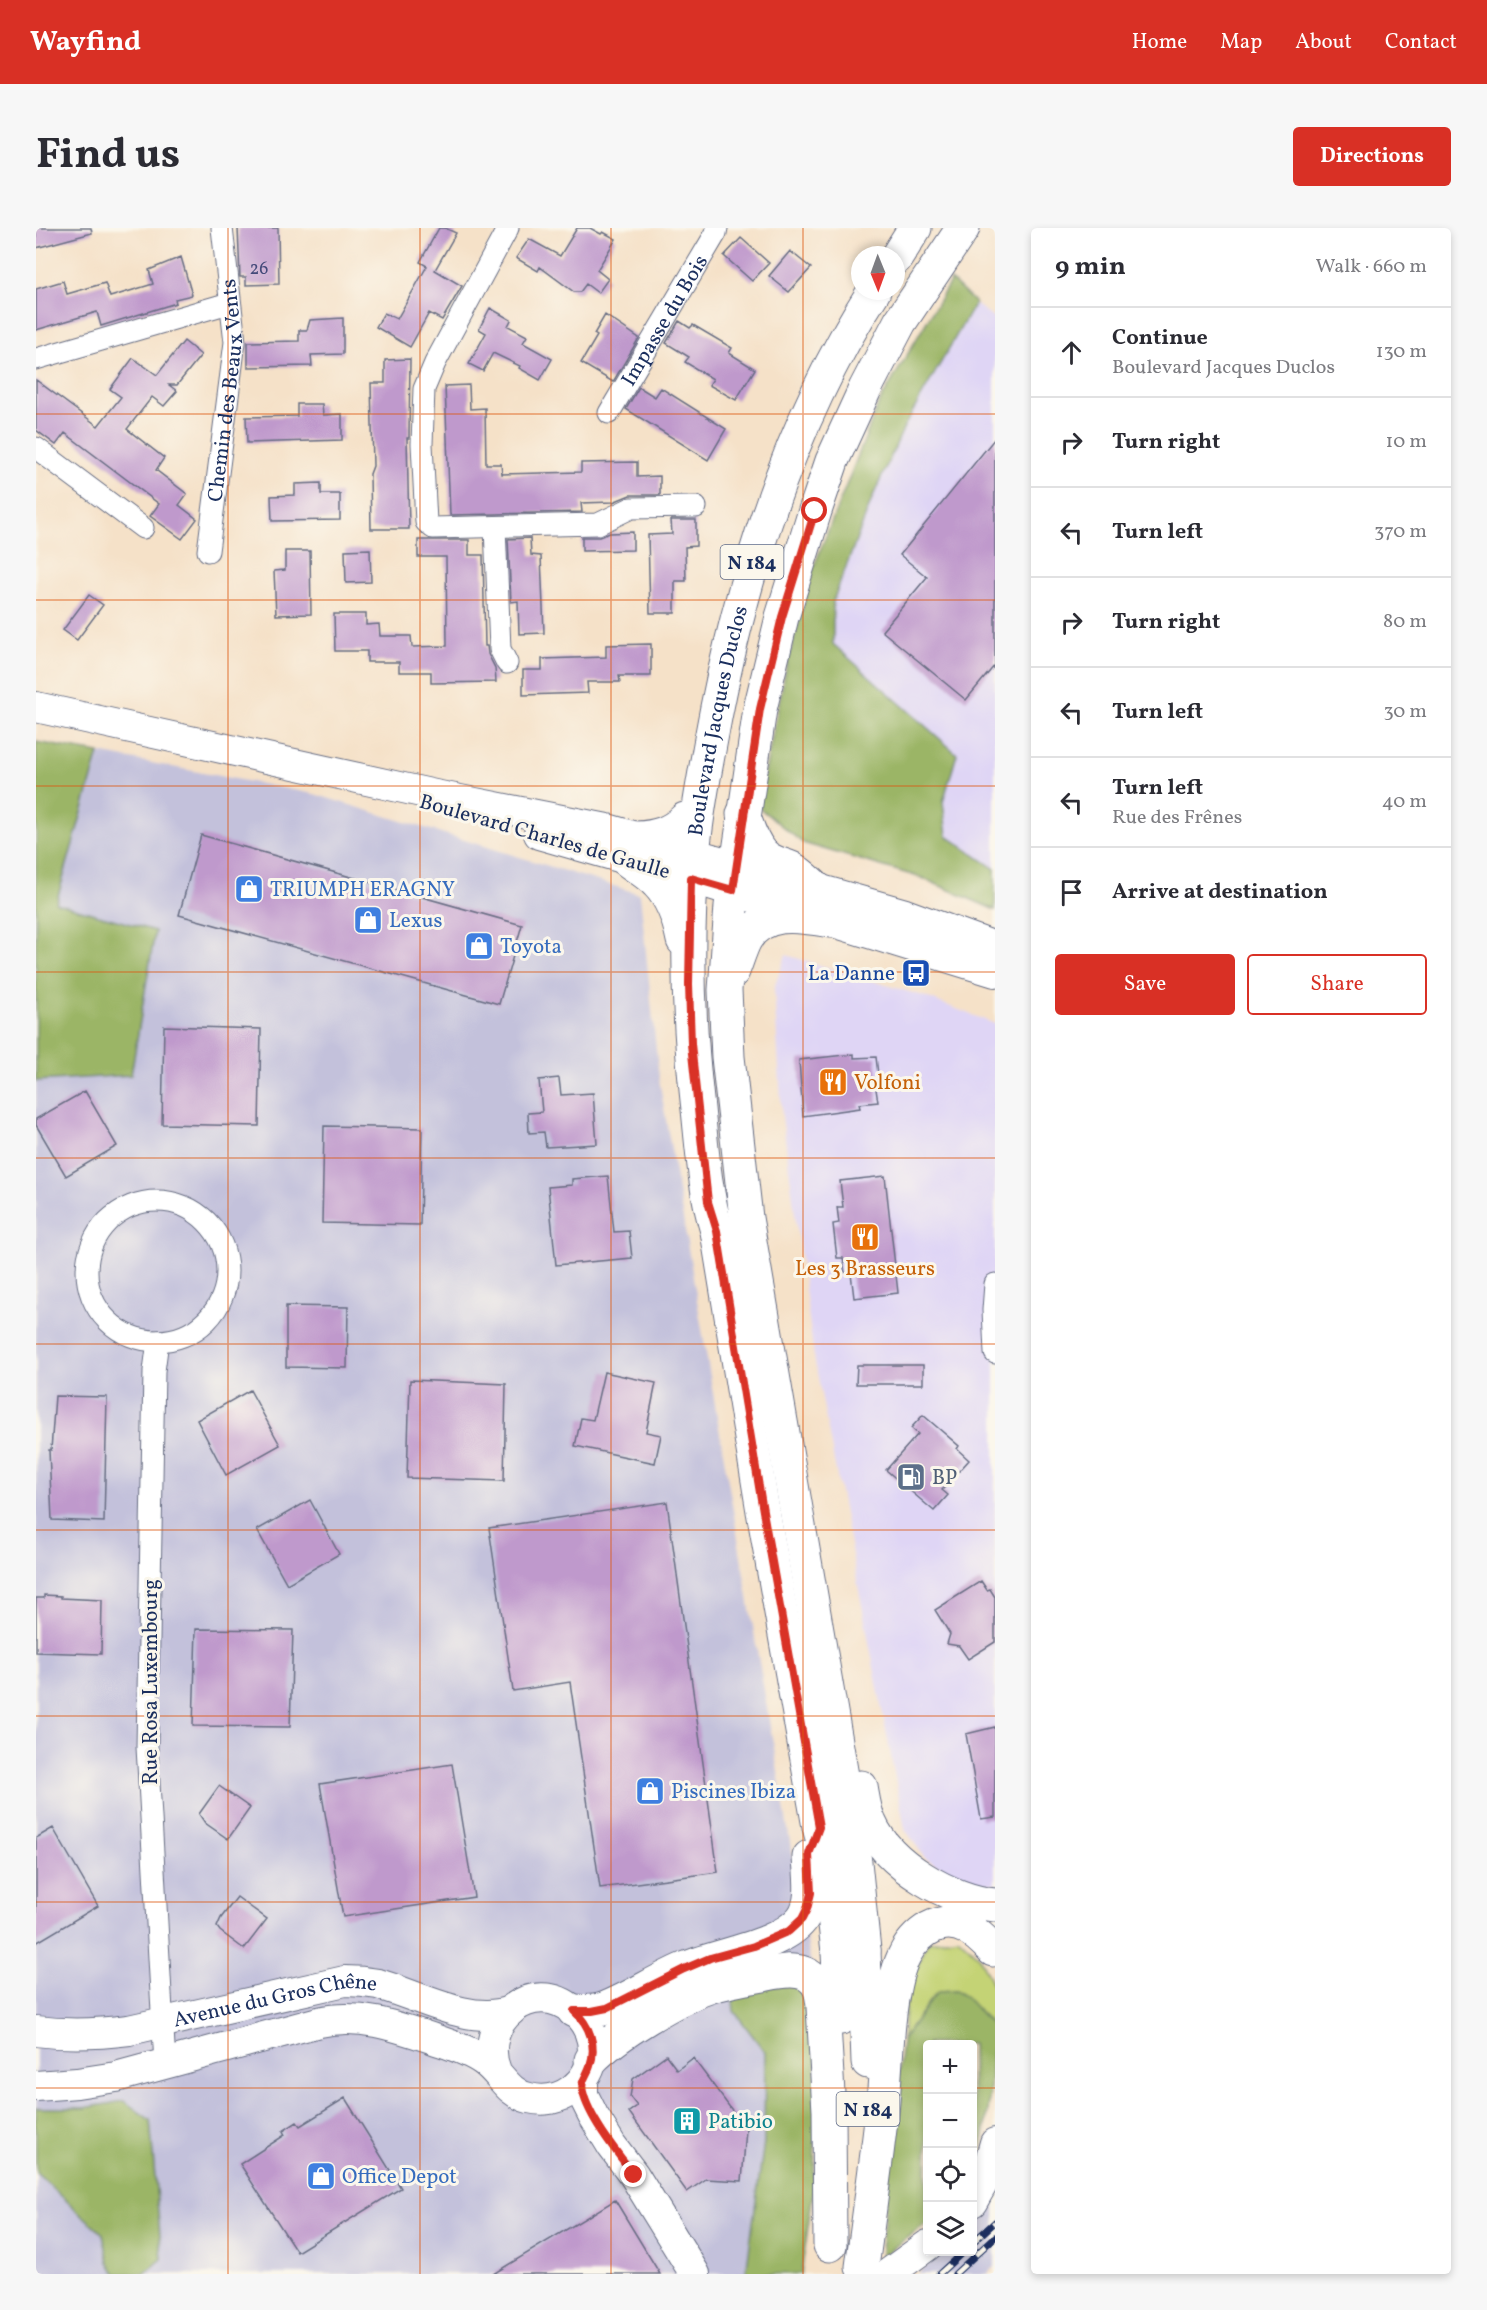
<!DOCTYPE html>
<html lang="en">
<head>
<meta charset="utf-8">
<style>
  :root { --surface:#fff; --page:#f7f7f7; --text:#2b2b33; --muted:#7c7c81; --line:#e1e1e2; --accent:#d93025 }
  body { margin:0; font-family:Vollkorn,serif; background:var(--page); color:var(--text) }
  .controls { position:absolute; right:18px; bottom:18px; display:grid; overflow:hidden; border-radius:6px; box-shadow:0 3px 9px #0003 }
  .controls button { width:54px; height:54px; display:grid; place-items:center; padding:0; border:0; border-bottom:2px solid var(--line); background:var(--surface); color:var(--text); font:30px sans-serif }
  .compass { position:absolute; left:815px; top:18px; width:54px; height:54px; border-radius:50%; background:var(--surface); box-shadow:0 3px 9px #0003; rotate:179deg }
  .stop { position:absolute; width:18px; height:18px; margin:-14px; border:4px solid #d93025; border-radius:50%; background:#fff }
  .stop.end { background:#d93025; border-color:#fff; box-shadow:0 2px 6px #0008 }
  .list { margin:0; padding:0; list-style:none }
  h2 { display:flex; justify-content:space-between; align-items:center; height:78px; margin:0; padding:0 24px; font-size:26px }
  h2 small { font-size:20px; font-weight:400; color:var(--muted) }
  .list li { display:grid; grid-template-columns:39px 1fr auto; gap:18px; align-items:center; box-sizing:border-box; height:90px; padding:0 24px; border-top:2px solid var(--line) }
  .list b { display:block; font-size:22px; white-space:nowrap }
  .list p { margin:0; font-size:20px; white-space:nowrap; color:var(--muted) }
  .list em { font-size:20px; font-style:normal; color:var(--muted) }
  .actions { display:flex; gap:12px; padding:18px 24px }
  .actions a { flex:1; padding:14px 0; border:2px solid var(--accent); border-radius:6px; text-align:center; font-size:21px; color:var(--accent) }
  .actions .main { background:var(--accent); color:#fff }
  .icon { flex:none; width:33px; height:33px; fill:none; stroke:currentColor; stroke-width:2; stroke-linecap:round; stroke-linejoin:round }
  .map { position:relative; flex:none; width:959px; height:2046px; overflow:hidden; border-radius:6px }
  header { display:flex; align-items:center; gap:36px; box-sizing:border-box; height:84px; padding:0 30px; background:var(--accent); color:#fff }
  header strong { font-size:28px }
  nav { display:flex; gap:33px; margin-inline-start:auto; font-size:21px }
  .intro { display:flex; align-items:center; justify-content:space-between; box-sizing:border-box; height:144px; padding:0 36px }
  h1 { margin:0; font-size:42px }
  .button { padding:15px 27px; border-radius:6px; background:var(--accent); color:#fff; font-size:21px; font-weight:700 }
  main { display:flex; gap:36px; padding:0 36px }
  aside { flex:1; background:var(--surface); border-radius:6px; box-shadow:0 3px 9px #0003 }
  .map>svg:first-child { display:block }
</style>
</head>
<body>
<header>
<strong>Wayfind</strong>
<nav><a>Home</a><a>Map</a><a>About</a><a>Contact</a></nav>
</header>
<div class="intro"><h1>Find us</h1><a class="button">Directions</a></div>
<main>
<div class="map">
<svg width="959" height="2046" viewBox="0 0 959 2046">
  <rect width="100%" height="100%" fill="#fbf7ec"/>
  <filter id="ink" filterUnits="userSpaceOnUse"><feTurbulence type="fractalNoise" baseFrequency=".0167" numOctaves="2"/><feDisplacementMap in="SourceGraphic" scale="12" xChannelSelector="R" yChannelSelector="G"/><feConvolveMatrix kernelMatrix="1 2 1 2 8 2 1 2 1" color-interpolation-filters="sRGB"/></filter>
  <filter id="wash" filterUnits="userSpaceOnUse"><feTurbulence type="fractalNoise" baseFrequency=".008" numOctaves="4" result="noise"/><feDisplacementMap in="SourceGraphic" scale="24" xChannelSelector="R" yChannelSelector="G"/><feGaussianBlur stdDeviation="1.35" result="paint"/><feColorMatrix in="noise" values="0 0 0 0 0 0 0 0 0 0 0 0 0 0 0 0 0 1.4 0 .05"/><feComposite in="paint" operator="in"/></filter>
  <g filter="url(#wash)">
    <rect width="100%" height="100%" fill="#f5e1c8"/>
    <!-- built -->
    <path fill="#dfd5f5" d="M939,75l20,17v549l-48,-32 -4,-35 14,-48 -124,-109v-44l41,-107 30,-67z
      M750,727l137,41 72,28v860l-35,-4 -35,-22 -20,-29 -91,-472 -32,-241 -8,-128z"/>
    <!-- industrial -->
    <path fill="#c3c1db" d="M63,525l215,41 326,100 19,185 158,920 -16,275h-765v-1193l95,-6 23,-144 -98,-28z
      M959,1968v71l-8,7h-70l24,-22h31l1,-33z"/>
    <!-- green -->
    <path fill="#c4d375" stroke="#70816a" stroke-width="1.5" d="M922,1709l21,20 16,33 -2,37 -27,-29 -10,-7 -18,1 -9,10 -27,38 5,-49 21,-49z"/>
    <!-- forest -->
    <path fill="#9bb566" stroke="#5b7262" stroke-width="1.5" d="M915,52l24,23 -71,124 -30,67 -41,107v43l124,110 -14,48 4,34 48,33v41l-73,-32 -119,-35 -45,-36 28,-139 28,-102 65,-163z
      M0,514l63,11 -43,150 99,28 -24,144 -95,6z
      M756,1757l13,8 12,25 -3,168 -13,88h-55l18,-132 1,-90 -31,-41 -2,-22z
      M920,1763l10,6 27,30c-2,42 -1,102 -20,140l-1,-123h-44l-1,179 -45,33 -1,-6 21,-210 27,-38 9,-10z
      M88,1873l26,19 12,139 -18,15h-27l-8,-12 -6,-28 -67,-61v-65h48z"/>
    <g id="blocks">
      <!-- building -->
      <path fill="#bf99cc" d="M0,0h55l1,5 -56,15z
        M202,0h40l1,56 -33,1v-8h-6z
        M403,0h6l11,5 -21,37 27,16 -20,34 -13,-7 -19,34 -34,-20 8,-14 13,6 30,-53 -7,-4z
        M541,0h13l11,6 2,-2 13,7 -19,31 11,9 -10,14 -12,-9 -6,8h-6l-34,-25 -2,4 -22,-13 13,-19 31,17z
        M705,10l28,25 -17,18 -28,-25z
        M754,23l21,17 -22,24 -20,-16z
        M145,29l11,38 -17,4 1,4 -75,23 -4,-14 -61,18v-41l27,-8 4,13 38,-11 5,14 43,-13 -4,-14z
        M454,80l21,12 -3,6 19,10 -4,7 29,16 -12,21 -21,-12 1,-2 -27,-13 -10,18 -14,-7 17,-31 -7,-4z
        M569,87l34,23 -26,44 -32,-19 16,-27 -3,-2z
        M307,90v36l-32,1 1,11 -64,1v-25l51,-1v-11h8l3,-10z
        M643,93l11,7 3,-3 39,23 -3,5 26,16 -19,31 -27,-15 4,-6 -28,-17 4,-5 -23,-14z
        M148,113l17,14 -24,30h-8l8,6 -13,15 -12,-9 -25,32 37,29 -8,12 31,24 -8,11 18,14 -15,20 -32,-23 9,-12 -94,-71 -9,12 -20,-15v-50l62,46 23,-29 -11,-8 23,-31 24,17z
        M374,131l-1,79h-2l2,91h-38l-1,-55 3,-8 -2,-83h14v-23z
        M433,157l1,24 15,-1 1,56h15l1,10 79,-2v-9l56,-1v15l23,-1v19h-30l-17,7 -32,1 1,9 -132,3 -5,-129z
        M603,159l16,10 6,-9 65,41 -18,31 -82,-51z
        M261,176h25l1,11 19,-1v26l-95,3 -1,-26 51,-1z
        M959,210v227l-29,35 -84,-69 45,-54 -27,-22z
        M285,255v11h19v26l-68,1 -1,-25 24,-1v-11z
        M635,292h25v26l-11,1 1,34h-11v32h-25l-2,-78 24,-1z
        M597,304v18l-51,1v-14h17l11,-4z
        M494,310l1,17 10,1 3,77 -25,1 -1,-33 -7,1 -3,-63z
        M382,312h51v15h14l2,91h2l1,8 7,14 1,14 -65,1v-11h-32v-10h-32v-11h-32l-1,-37h32v11l13,-1 1,12h31l1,11 35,-1 -1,-89h-28z
        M334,321l1,33 -25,1 -1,-33z
        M249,323h25l1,63 -35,1 -2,-44 11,-1z
        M53,367l14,10 -26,35 -14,-10z
        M615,416v32h-32l1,6h-33l1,11 -65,2v-25h19v-11l64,-2v-12z
        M165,607l321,90 -23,79 -320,-89z
        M128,798l97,3 -2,97 -97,-2z
        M818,826v4l22,-1 3,26h-4l3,19 -19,2 1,4 -57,8 -4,-56z
        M523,850l2,17 32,-2 4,51 -51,3 -2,-15 -15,1 -1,-20 14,-1 -3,-32z
        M49,863l32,55 -51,30 -30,-51v-6z
        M288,898l98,2 -2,97 -98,-2z
        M572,948l6,56 15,-1 3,27 -76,7 -8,-78 24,-2v-6z
        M849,948l13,117 -44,5 -3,-25h-6l-2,-15h-6l-4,-34 6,-1 -2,-16h6l-3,-26z
        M250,1078l62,1 -1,61 -61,-1z
        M821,1137h66v19h-67z
        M568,1144l52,11 -10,49 15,3 -6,28 -80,-17 6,-28 12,2z
        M374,1152l96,4 -2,97 -97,-3z
        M214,1162l30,55 -54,30 -29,-55z
        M19,1168l52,1 -3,125 -52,-2 -3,-70h2z
        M887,1187l36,31 -2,3 12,11 -27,30 6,5 -14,16 -48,-41 32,-36 -7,-6z
        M274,1272l29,54 -52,30 -30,-54z
        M631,1274l51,370 -118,16 -30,-206 -57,9 -24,-163z
        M945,1353l6,9 3,-1 5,8v45l-27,17 -9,-13 -12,-2 3,-10 -15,-24z
        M8,1367l17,1v2l41,2 -1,54 -65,-2v-54h8z
        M160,1401l97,1 -3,97 -97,-1z
        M959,1499v90l-14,2 -15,-85z
        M416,1536l22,133 -131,20 -23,-133z
        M183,1558l31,22 -22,31 -23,-16 -6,-9z
        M17,1600l45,78 -62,37v-105z
        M201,1669l30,22 -23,30 -24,-18 -3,-4 4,-9z
        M630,1827l11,15 16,-12 53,71 -4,52 -36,-2 -19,13 -58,-80 8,-6 -7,-9 3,-18z
        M309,1870l56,90 -104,64 -57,-88 45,-29 -2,-4 14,-9 3,4z
        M579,1972l45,74h-167z"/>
    </g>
  </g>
  <g filter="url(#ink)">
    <use href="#blocks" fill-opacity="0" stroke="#676d83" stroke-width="1.5"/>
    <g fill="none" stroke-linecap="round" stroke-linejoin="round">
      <!-- street casing -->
      <g stroke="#676d83" stroke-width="23">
        <g id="street">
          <path d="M472,0l-73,135 -11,26 -2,55 4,78 7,6 165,-4 33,-16 65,-1"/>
          <path d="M0,131l193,-56"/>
          <path id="s1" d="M573,185l107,-180 1,-5"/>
          <path d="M0,220l107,80"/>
          <path d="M459,299l5,122 7,14"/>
          <path id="s2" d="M172,323l27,-209 -13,-114"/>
          <circle cx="121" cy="1043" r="70"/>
          <path d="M959,1056l-2,26 2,43"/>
          <path d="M122,1113l-4,30 -7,376 18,317"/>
        </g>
      </g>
      <!-- secondary casing -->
      <g stroke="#676d83" stroke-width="32">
        <g id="secondary">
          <path d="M0,479l399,88 172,34 298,85 90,33"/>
          <path d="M503,606l126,36 330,102"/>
          <path id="s3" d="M0,1803c31,4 61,3 93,-1l216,-49c11,0 22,1 33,3 39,11 93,42 132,27"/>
          <path d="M547,1852v15l10,20 19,31 22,29 61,99"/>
          <path d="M0,1858l41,-3 39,-6 203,-55c41,-9 77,4 115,17 17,6 35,11 50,22 17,12 23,32 45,37 32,8 62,-15 64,-47 0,-16 -7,-30 -19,-40 -41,-36 -98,11 -78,60"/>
          <path d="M936,1974l12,-21 11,-38"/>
          <path d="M852,2046l40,-29"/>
        </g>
      </g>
      <!-- primary casing -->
      <g stroke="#676d83" stroke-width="35">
        <g id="primary">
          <path d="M860,30l19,-30"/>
          <path d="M707,586c5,14 9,28 19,39 8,10 18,10 29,15 10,5 18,14 26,21"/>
          <path d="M601,610c19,-1 34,-5 48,-19"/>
          <path d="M630,618l13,14 16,26"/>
          <path d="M590,631c10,8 23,15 31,24 15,15 22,37 26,57"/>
          <path d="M697,743c4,-10 7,-21 12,-31 19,-32 56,-24 86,-19"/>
          <path d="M825,1559c2,11 4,26 9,36 18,42 81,78 125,82"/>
          <path d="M828,1722l-9,-88 -13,-86 -96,-558 -18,-161 -3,-67 6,-84 29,-197 22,-92 33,-106 17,-50 33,-72 35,-67 63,-94"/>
          <path id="s4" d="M802,1724l-10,-92 -9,-33 -56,-316 -46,-280c-13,-42 -15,-87 -20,-131 -9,-81 -11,-163 -4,-244 3,-39 11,-78 18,-117 28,-154 77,-315 163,-448"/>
          <path d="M538,1783c11,1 22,1 32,-3 27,-11 52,-28 78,-39 32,-14 97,-23 118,-50 13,-17 8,-42 7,-62"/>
        </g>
      </g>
      <!-- highway casing -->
      <g stroke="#676d83" stroke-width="35">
        <path id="highway" d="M828,1722l4,112
          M802,1724l3,66
          M555,1832c24,-25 85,-62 118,-73 17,-6 36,-9 54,-12 14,-3 32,-8 45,0 12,7 14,19 15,32l6,104 1,134
          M826,2039c7,-52 14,-103 20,-155 5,-42 4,-123 23,-158 6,-12 17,-23 29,-28 25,-10 43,7 59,24"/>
      </g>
      <!-- street -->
      <use href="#street" stroke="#fff" stroke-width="21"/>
      <!-- secondary -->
      <use href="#secondary" stroke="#fff" stroke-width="30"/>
      <!-- primary -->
      <use href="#primary" stroke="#fff" stroke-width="33"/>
      <!-- highway -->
      <use href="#highway" stroke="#fff" stroke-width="33"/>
      <!-- rail casing -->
      <g stroke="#1b2f5e" stroke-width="7">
        <path id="rail" d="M936,2015l23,-21
          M903,2046l24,-22
          M919,2046l40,-37"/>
      </g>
      <!-- rail -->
      <use href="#rail" stroke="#fbf7ec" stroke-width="4.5" stroke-dasharray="14" stroke-linecap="butt"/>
    </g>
  </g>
  <g fill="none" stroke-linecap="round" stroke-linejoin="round" filter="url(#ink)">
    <!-- route -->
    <path stroke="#d93025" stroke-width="8" d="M598,1947c-16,-21 -45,-57 -51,-83 -3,-11 4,-16 7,-26 7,-20 0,-41 -16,-55h18l15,-3 77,-39 26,-11 44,-12 35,-15 13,-12 5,-10 4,-16 -2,-39 10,-27 -56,-316 -46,-280 -9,-29 -17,-158 -2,-60 2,-106 42,12 27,-181 22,-92 33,-106"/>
  </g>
  <!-- grid -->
  <path fill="none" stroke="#de5710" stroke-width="1.5" stroke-opacity="0.55" d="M192,0v2046M384,0v2046M575,0v2046M767,0v2046M0,186h959M0,372h959M0,558h959M0,744h959M0,930h959M0,1116h959M0,1302h959M0,1488h959M0,1674h959M0,1860h892M936,1860h23"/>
  <!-- icons -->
  <defs>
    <g id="shop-square" transform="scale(1.5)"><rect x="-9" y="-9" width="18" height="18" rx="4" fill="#3f7fe0" stroke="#fbf7ec"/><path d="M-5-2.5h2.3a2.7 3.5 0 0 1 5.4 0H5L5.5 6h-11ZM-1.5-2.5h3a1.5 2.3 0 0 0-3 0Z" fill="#fff"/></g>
    <g id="bus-square" transform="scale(1.5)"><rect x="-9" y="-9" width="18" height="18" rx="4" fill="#1a4fb4" stroke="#fbf7ec"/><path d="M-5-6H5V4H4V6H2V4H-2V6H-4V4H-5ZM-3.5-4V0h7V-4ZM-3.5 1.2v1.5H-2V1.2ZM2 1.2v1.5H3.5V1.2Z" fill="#fff"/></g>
    <g id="restaurant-square" transform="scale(1.5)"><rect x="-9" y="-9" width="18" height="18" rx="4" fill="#e8710a" stroke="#fbf7ec"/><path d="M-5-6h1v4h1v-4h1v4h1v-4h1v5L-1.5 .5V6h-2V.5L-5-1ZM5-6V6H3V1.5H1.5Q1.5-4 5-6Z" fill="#fff"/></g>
    <g id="fuel-square" transform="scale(1.5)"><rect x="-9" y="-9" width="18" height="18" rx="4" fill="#5c6f8a" stroke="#fbf7ec"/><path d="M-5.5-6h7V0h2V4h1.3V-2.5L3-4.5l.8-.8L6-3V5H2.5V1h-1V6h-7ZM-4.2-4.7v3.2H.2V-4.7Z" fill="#fff"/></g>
    <g id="building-square" transform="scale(1.5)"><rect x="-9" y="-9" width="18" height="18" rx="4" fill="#0f9aa8" stroke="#fbf7ec"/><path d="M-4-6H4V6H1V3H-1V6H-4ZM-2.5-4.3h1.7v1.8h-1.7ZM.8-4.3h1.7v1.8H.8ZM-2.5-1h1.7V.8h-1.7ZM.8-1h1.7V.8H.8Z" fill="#fff"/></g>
  </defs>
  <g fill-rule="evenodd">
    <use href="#shop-square" x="213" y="661"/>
    <use href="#shop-square" x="332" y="692"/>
    <use href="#shop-square" x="443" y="718"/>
    <use href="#bus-square" x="880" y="745"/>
    <use href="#restaurant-square" x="797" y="854"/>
    <use href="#restaurant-square" x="829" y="1009"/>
    <use href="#fuel-square" x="875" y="1249"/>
    <use href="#shop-square" x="614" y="1563"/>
    <use href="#building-square" x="651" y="1893"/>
    <use href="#shop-square" x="285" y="1948"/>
  </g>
  <g text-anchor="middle" stroke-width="6" stroke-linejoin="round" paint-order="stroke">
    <!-- number labels -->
    <g font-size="18" fill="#444a7a">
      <text x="223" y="46">26</text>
    </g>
    <!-- shield labels -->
    <g fill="#fbf7ec" stroke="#5e6b89" stroke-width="1.5">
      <rect x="684.5" y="317" width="63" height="34" rx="4.5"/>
      <rect x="800.5" y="1864" width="63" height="34" rx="4.5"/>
    </g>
    <g font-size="20" font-weight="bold" fill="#1b2f5e">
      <text x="716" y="341">N 184</text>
      <text x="832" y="1888">N 184</text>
    </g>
    <!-- street labels -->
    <g font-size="21" fill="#1b2f5e" stroke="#fbf7ec">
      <text dy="7" stroke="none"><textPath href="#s1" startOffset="108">Impasse du Bois</textPath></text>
      <text dy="7" stroke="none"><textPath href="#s2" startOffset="162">Chemin des Beaux Vents</textPath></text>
      <text dy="7" stroke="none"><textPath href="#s4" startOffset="1246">Boulevard Jacques Duclos</textPath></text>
      <text transform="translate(509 608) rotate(16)" y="7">Boulevard Charles de Gaulle</text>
      <text transform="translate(114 1454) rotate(-90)" y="7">Rue Rosa Luxembourg</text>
      <text dy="7" stroke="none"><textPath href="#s3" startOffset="243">Avenue du Gros Chêne</textPath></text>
    </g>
    <!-- shop labels -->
    <g font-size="21" fill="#366cbe" stroke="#fbf7ec" text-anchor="start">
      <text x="234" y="668">TRIUMPH ERAGNY</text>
      <text x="353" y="699">Lexus</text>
      <text x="464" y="725">Toyota</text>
      <text x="635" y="1570">Piscines Ibiza</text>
      <text x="306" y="1955">Office Depot</text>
    </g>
    <!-- transit labels -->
    <g font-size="21" fill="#164399" stroke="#fbf7ec" text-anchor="end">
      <text x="859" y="752">La Danne</text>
    </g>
    <!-- food labels -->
    <g font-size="21" fill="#c56008" stroke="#fbf7ec" text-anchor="start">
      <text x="818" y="861">Volfoni</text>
      <text x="829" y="1047" text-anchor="middle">Les 3 Brasseurs</text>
    </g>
    <!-- service labels -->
    <g font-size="21" fill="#4e5e75" stroke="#fbf7ec" text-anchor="start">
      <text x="896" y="1256">BP</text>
    </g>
    <!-- culture labels -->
    <g font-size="21" fill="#0d838f" stroke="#fbf7ec" text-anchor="start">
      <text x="672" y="1900">Patibio</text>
    </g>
  </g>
</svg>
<div class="controls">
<button>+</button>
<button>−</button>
<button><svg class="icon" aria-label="locate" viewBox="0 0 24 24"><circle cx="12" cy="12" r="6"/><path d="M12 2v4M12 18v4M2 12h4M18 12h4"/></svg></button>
<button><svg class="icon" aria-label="layers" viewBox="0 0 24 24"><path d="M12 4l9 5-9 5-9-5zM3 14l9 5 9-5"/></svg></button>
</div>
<svg class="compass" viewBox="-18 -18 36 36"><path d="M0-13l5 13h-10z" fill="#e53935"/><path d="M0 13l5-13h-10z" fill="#7c7c81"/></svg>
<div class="stop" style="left:779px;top:283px"></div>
<div class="stop end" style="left:598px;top:1947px"></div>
</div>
<aside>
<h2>9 min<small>Walk · 660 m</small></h2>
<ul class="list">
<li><svg class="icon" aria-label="ahead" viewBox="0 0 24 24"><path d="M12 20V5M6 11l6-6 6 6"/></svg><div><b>Continue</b><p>Boulevard Jacques Duclos</p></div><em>130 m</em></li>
<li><svg class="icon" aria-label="right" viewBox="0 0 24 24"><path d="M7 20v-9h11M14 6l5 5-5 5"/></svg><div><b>Turn right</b></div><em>10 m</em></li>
<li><svg class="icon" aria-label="left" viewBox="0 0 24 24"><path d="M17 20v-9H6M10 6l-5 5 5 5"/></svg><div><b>Turn left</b></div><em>370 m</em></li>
<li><svg class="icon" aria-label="right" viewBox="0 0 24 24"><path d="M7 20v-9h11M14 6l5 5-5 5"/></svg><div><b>Turn right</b></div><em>80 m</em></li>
<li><svg class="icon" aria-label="left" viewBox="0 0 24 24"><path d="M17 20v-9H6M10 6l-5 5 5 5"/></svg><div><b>Turn left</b></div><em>30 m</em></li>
<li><svg class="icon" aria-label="left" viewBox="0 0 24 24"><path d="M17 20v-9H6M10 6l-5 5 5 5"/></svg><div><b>Turn left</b><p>Rue des Frênes</p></div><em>40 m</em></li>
<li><svg class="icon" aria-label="arrive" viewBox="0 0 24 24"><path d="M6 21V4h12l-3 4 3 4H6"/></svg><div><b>Arrive at destination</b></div></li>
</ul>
<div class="actions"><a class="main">Save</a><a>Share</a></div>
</aside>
</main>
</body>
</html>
